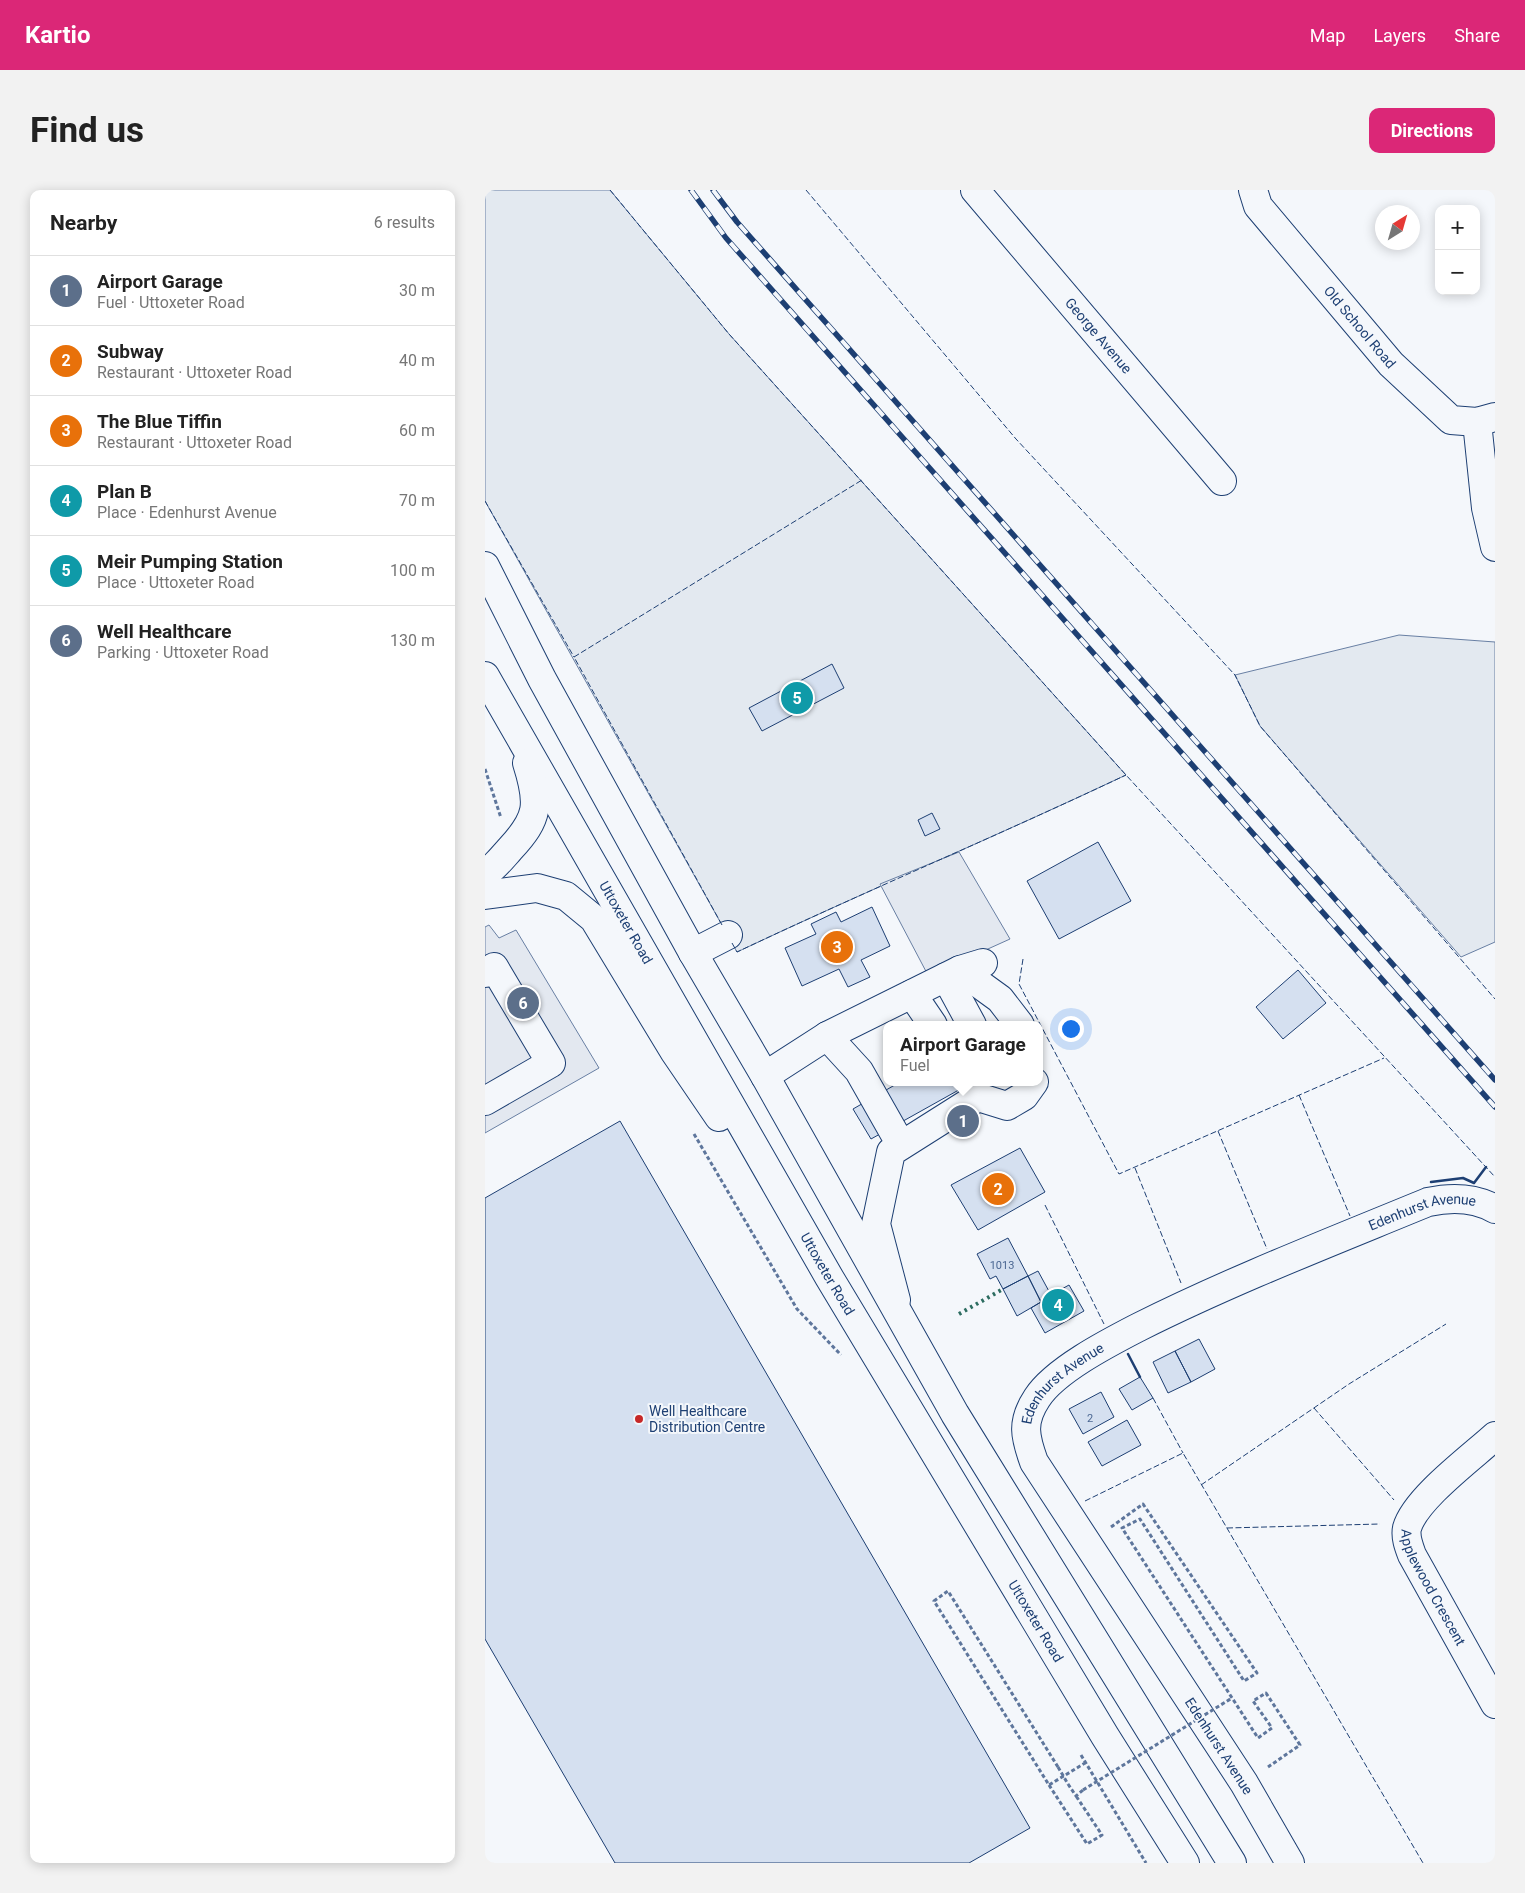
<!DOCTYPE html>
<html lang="en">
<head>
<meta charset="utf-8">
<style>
  :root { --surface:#fff; --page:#f2f2f2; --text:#222; --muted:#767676; --line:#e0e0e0; --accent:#db2777 }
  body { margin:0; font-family:Roboto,sans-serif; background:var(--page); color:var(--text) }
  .controls { position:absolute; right:15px; top:15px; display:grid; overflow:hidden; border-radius:10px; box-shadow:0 2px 12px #0003 }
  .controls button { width:45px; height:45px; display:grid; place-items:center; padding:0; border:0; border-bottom:1px solid var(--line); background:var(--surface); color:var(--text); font:25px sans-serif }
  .compass { position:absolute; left:890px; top:15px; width:45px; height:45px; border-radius:50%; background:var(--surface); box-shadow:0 2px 12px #0003; rotate:37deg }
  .you { position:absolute; left:585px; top:838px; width:18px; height:18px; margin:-12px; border:4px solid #fff; border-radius:50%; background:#1a73e8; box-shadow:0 0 0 8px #1a73e833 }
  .badge { display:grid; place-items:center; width:32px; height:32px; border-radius:50%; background:var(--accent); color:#fff; font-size:16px; font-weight:700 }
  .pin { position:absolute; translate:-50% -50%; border:2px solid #fff; box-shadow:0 1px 5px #0006 }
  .popup { position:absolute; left:398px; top:831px; width:160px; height:65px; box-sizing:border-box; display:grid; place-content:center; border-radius:10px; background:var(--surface); filter:drop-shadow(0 1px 4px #0005); font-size:16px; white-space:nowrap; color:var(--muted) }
  .popup b { font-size:19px; color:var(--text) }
  .popup::after { content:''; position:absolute; left:50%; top:100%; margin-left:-10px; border:10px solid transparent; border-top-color:var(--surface) }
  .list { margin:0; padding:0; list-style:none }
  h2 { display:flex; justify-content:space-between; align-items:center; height:65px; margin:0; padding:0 20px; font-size:21px }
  h2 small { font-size:16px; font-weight:400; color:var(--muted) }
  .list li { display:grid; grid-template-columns:32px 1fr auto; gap:15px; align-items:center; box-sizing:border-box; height:70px; padding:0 20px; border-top:1px solid var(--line) }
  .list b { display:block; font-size:19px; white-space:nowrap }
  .list p { margin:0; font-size:16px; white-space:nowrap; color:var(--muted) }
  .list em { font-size:16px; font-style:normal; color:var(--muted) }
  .map { position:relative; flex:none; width:1010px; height:1673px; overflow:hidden; border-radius:10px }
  header { display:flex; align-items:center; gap:30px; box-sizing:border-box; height:70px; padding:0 25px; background:var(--accent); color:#fff }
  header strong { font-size:24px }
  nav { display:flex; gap:28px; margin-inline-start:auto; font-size:18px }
  .intro { display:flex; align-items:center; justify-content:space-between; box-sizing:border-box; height:120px; padding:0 30px }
  h1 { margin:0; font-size:35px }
  .button { padding:12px 22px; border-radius:10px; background:var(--accent); color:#fff; font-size:18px; font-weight:700 }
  main { display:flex; gap:30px; padding:0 30px }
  aside { flex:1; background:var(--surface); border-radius:10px; box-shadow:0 2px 12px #0003 }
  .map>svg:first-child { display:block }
</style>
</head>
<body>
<header>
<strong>Kartio</strong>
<nav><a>Map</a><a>Layers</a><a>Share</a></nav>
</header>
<div class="intro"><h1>Find us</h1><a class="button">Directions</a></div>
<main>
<aside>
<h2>Nearby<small>6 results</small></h2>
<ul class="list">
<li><span class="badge" style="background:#5c6f8a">1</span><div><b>Airport Garage</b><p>Fuel · Uttoxeter Road</p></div><em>30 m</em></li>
<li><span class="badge" style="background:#e8710a">2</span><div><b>Subway</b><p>Restaurant · Uttoxeter Road</p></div><em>40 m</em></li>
<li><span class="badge" style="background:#e8710a">3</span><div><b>The Blue Tiffin</b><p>Restaurant · Uttoxeter Road</p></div><em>60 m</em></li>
<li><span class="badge" style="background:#0f9aa8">4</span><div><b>Plan B</b><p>Place · Edenhurst Avenue</p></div><em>70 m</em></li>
<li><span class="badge" style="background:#0f9aa8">5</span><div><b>Meir Pumping Station</b><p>Place · Uttoxeter Road</p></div><em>100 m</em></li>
<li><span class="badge" style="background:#5c6f8a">6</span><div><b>Well Healthcare</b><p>Parking · Uttoxeter Road</p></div><em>130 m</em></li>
</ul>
</aside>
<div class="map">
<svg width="1010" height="1673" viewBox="0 0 1010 1673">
  <rect width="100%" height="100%" fill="#f4f7fb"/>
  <!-- green -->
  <path fill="#e3e9f0" stroke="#687fa3" d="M0,0h125l119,144 397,441c-129,61 -260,116 -389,177l-252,-451z
    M914,445l96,7v300l-34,15 -201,-231 -25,-51z"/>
  <!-- parking -->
  <path fill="#e3e8f0" stroke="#687fa3" d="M474,662l51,87 -31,14 -49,26 -50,-95z
    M4,735l10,13 17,-8 83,138 -114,65v-206z"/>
  <!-- building -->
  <path fill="#d5e0f0" stroke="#1d3f73" d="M347,474l12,24 -82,43 -13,-23z
    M447,623l8,16 -15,7 -7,-16z
    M613,652l33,59 -72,38 -32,-58z
    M387,717l18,39 -29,14 9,17 -22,10 -9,-18 -37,17 -17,-38 31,-14 -5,-10 25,-12 5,10z
    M813,780l28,33 -43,36 -27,-32z
    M415,892h73l-102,57 -18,-30z
    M135,931l410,707 -61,35h-354l-130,-224v-441z
    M535,958l25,44 -67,38 -27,-45z
    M523,1048l20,38 -25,13 -7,-13 -6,3 -13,-25z
    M553,1081l13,24 18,-10 15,26 -39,22 -14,-25 10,-6 -13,-26z
    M543,1086l13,26 -24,14 -14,-27z
    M714,1149l16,30 -24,13 -16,-31z
    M690,1161l16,31 -23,11 -15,-31z
    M655,1187l13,21 -21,12 -13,-21z
    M616,1202l13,25 -31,17 -14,-25z
    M642,1230l14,25 -39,21 -14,-24z"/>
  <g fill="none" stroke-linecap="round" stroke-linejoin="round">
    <!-- minor casing -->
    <g stroke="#1d3f73" stroke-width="30">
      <g id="minor">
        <path id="s1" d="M490,0l247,291"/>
        <path id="s2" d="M768,0l5,16 133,158 60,56 26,2 18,-5"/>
        <path d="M992,232l9,86 9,39"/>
        <path d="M208,763l35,-18"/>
        <path d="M475,780l40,29 20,26"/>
        <path d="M0,783l9,-6 57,96 -66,38"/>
        <path d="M461,787l26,48"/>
        <path d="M427,804l21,31"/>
        <path d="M342,846l32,35 42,74"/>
        <path d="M280,886l62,-40 133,-66 23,-7"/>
        <path d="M493,907l29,9 17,-10 10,-14"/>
        <path d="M411,1110l-20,-76 15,-72 87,-55 -8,-15"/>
        <path id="s3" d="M1010,1246c-23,21 -80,63 -88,92 -2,9 2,19 5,27l83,149"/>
        <path id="s4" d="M805,1673l-46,-80 -210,-321c-9,-25 -13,-40 3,-64 18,-28 73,-56 102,-71 94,-47 192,-85 289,-125 23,-5 46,-5 67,7"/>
      </g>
    </g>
    <!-- highway casing -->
    <g stroke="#1d3f73" stroke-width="30">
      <g id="highway">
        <path d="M0,376l57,113 151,274 72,123 190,338 277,449"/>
        <path id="s5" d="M0,486l344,601 276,459 80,127"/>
        <path d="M0,684c10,-7 17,-16 25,-25 29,-31 30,-45 17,-86"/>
        <path d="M0,705l52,-7 29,8 28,23 80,132 45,66"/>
      </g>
    </g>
    <!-- path -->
    <path stroke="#5e769c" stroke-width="3" stroke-dasharray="4 2.5" stroke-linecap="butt" d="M0,579l16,49
      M209,944l103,175 44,46
      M626,1337l32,-23 114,169 -13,8 -104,-162 -18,9 136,210 14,-10 -19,-27 13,-8 34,52 -32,22
      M596,1565l65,108
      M573,1577l-110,-176 -14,10 115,184 36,-22
      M583,1594l8,12 7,-6
      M564,1595l38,59 15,-9 -26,-39"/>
    <!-- minor -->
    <use href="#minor" stroke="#f4f7fb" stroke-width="28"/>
    <!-- highway -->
    <use href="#highway" stroke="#f4f7fb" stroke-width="28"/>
    <!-- rail casing -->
    <g stroke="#1d3f73" stroke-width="5.5">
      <path id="rail" d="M206,0l35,48 769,869
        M228,0l24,32 758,858"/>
    </g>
    <!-- rail -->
    <use href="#rail" stroke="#f4f7fb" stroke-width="4" stroke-dasharray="11" stroke-linecap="butt"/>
    <!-- path-bridge -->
    <path stroke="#5e769c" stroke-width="3" stroke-dasharray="4 2.5" stroke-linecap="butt" d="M573,1577l10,17
      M598,1600l149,-92"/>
    <!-- hedge -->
    <path stroke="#2c6c60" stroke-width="4" stroke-dasharray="2.5 4" stroke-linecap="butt" d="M474,1124l44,-25"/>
    <!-- fence -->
    <path stroke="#1d3f73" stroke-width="1" stroke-dasharray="6 2.5" stroke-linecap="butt" d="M125,0l119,144 397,441 369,402
      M321,0l210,249 219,236 25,51 235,273
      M0,311l89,156
      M237,735l-148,-268 288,-177
      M247,753l5,9c129,-61 260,-116 389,-177
      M538,769l-4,25 100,190 265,-116
      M814,905l51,121
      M733,941l49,118
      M650,978l46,115
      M560,1015l59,119
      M668,1208l30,55
      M829,1218l80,92
      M716,1295l148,-101 97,-60
      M600,1311l98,-48 240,410
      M742,1338l153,-4"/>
    <!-- wall -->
    <path stroke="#1d3f73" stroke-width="2.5" d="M946,992l32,-4 11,5 12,-16
      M643,1164l12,23"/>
  </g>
  <!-- markers -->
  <circle fill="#c62828" stroke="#f4f7fb" stroke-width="2" cx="154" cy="1229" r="5"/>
  <g text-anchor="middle" stroke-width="4" stroke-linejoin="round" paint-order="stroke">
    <!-- number labels -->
    <g font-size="11" fill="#4b6792">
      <text x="517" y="1079">1013</text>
      <text x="605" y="1232">2</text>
    </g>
    <!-- street labels -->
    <g font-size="14" fill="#1d3f73" stroke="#f4f7fb">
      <text dy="5" stroke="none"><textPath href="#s2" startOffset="175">Old School Road</textPath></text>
      <text dy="5" stroke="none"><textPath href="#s1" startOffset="191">George Avenue</textPath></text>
      <text dy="5" stroke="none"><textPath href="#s5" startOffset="284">Uttoxeter Road</textPath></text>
      <text dy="5" stroke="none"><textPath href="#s4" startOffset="976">Edenhurst Avenue</textPath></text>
      <text dy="5" stroke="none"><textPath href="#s5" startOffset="689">Uttoxeter Road</textPath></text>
      <text dy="5" stroke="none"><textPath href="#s4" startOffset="571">Edenhurst Avenue</textPath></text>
      <text dy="5" stroke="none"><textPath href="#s3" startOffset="194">Applewood Crescent</textPath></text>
      <text dy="5" stroke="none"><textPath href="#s5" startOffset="1094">Uttoxeter Road</textPath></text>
      <text transform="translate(734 1556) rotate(57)" y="5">Edenhurst Avenue</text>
    </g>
    <!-- poi labels -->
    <g font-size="14" fill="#1d3f73" stroke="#f4f7fb" text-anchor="start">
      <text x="164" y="1226">Well Healthcare<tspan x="164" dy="16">Distribution Centre</tspan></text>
    </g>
  </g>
</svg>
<div class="controls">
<button>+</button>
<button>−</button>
</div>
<svg class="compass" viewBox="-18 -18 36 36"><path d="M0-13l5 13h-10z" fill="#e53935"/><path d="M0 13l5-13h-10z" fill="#767676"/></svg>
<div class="you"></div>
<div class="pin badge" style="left:478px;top:931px;background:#5c6f8a">1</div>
<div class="popup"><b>Airport Garage</b>Fuel</div>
<div class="pin badge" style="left:513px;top:999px;background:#e8710a">2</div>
<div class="pin badge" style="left:352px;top:757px;background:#e8710a">3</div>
<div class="pin badge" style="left:573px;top:1115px;background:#0f9aa8">4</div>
<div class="pin badge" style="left:312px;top:508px;background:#0f9aa8">5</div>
<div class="pin badge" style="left:38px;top:813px;background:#5c6f8a">6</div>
</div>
</main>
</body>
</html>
